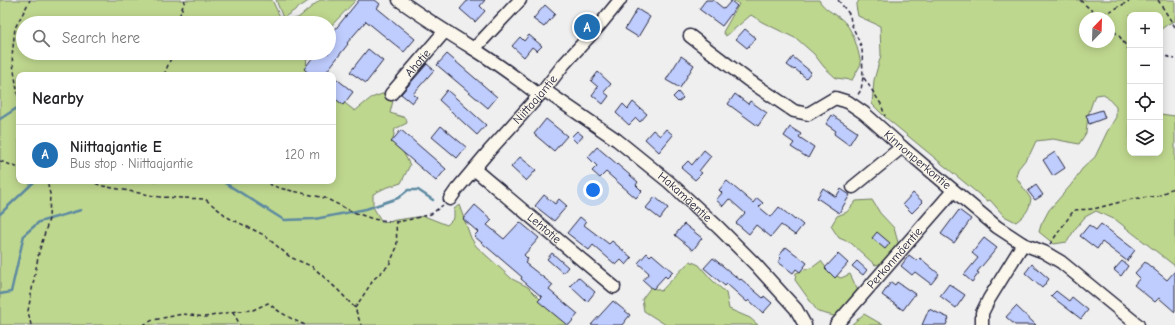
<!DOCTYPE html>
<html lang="en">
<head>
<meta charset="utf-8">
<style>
  :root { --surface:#fff; --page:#f6f6f6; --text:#202124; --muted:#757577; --line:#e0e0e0; --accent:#1f6fb2 }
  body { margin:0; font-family:"Comic Neue",sans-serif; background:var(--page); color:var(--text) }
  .controls { position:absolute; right:12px; top:12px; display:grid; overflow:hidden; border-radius:8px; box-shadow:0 2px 10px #0003 }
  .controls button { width:36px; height:36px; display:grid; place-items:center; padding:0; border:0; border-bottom:1px solid var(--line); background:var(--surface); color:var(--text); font:20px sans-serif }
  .compass { position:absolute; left:1079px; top:12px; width:36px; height:36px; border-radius:50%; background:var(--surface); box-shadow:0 2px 10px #0003; rotate:23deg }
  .you { position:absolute; left:593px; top:190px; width:14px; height:14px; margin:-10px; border:3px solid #fff; border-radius:50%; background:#1a73e8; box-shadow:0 0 0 6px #1a73e833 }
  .badge { display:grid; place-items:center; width:26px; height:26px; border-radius:50%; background:var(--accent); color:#fff; font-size:13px; font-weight:700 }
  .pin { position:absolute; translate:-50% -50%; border:2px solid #fff; box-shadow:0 1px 4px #0006 }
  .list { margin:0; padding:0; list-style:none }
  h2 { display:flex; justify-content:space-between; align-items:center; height:52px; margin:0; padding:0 16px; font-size:17px }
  h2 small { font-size:13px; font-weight:400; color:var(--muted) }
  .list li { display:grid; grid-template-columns:26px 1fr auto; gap:12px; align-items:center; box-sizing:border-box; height:60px; padding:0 16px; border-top:1px solid var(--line) }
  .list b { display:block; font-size:15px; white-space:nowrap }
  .list p { margin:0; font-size:13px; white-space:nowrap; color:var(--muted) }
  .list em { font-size:13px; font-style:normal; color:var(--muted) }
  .icon { flex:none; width:22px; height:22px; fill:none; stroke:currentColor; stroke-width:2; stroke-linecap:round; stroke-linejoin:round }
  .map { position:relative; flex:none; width:1175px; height:325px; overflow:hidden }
  .search { position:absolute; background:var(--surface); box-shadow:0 2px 10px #0003; left:16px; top:16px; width:320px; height:44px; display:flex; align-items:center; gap:10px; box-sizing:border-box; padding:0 14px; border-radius:22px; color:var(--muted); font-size:15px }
  .panel { position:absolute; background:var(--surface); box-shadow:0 2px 10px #0003; left:16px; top:72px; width:320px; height:112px; border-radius:8px }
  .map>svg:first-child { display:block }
</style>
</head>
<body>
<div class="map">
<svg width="1175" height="325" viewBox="0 0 1175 325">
  <rect width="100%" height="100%" fill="#efeff0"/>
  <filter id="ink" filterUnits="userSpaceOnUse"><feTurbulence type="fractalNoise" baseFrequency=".025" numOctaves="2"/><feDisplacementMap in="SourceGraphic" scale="8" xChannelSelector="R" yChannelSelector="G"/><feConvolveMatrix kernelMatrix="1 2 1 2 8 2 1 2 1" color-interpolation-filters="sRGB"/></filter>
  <g filter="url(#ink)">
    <!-- green -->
    <path fill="#bed78e" stroke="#707c64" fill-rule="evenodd" d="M0,0h272l10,21 16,-3 22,-18h36l-27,28v-5h-306v30h284l-1,17 8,5h-295v106h314v-87l22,17 16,-13 14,-5 8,8 -3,12 16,5 1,5 -12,6 -2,10 9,11 8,15 -9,18 -16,5 -12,6v13l9,15 42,-6 23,9 7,-7v-9l5,-4 12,33 5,8 36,33 16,8 20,20 21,18h-569z
      M276,0h34l-27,18z
      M732,0h87c5,9 13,12 21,18 13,9 18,31 21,46l-9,16 -16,-2 -12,-11 -10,-13 -17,-15 -35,-17 -11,-7 -25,21 -3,-4 16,-28z
      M859,0h316v21l-7,3 -8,6v-15h-30v138h30v-39l15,2v150l-59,-46 -20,-9 -11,6 -10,12 -8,13 -13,2 -15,-12 2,-7 8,-15 22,-25 11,-16 13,-12 12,-25 9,-15v-10l-12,-13 -9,1 -7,20 -2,18 -7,11 -26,-5 -17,2 -6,13 -12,15 -2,8 15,22c-2,12 -6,16 -15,23l-12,-6 -14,-16 -3,1 -102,-84 -13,-13 2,-24 7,-25 -1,-29 -22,-10 -2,-10zM1085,18h24v24h-24z
      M872,200l8,13 14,15 5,18 -14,17 -10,2 -24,-22 -12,-5 -8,-12 6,-10 10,-4 9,-11z
      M690,261l9,4 12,14 15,14 3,16 21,9 8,7h-92l-22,-14 -2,-12 9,-12 10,4z
      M821,261l9,12 11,5 9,-4 8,17 -12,15 -12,10 -16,-4 -23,-32 1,-7 17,-6z
      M864,314l19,11h-32z"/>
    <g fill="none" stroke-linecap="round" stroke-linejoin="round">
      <!-- stream -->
      <path stroke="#5d8aa1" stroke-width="2.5" d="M0,119l17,-11
        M222,181l62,39 31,-1 51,-10 32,-11 10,-8h10l15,10
        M0,214l35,-33
        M0,294l11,-2 13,-57 15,-13 42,-12"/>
    </g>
    <!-- building -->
    <path fill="#bfcdfe" stroke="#22223b" d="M359,0h16l5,4 -3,4 38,31 -11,13 -38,-31 -19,22 1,1 -21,27 5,4h-21l-7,-6 12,-16h13v-16z
      M468,0h17l-5,6 5,5 -10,11 -15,-13z
      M706,0h7l11,9 7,-8 6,5 -15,20 -23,-17z
      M545,5l10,9 -11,13 -11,-8z
      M637,9l13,8 -12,20 -13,-8z
      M745,29l11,9 -9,10 -11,-9z
      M529,35l13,11 -5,5 -5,-4 -8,10 -12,-11 8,-9 4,4z
      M368,49l15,12 -17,22 -16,-11z
      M447,54l50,43 -9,11 -51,-43z
      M681,56l13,9 -14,23 -14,-8z
      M793,57l18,15 -5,6 -11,-9 -1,1 -7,-5z
      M427,64l7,6 -21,24 4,3 -5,6 -11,-9z
      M598,72l13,12 -7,8 5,4 -6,8 -11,-9 6,-8 -7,-6z
      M333,76l20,16 -10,13 -10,-8z
      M447,90l39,35 -9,10 -38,-35z
      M678,92l5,6 -5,4 -5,-5z
      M735,94l13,10 2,-3 17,12 -9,13 -30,-22z
      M633,102l14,12 -7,8 -4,-4 -7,7 -13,-12 7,-9 5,5z
      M1102,110l3,8 -16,6 -3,-9z
      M832,115l25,17 -8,13 -15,-11 2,-3 -10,-7z
      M546,119l21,17 -13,15 -20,-17z
      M441,126l25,21 -9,11 -25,-21z
      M790,127l11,7 -2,3 15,10 -6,11 -17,-11 3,-4 -10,-7z
      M666,129l7,6 -14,17 -14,-13 8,-9 7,6z
      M401,130l45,39 -10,12 -45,-39z
      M577,131l6,5 -6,7 -6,-6z
      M597,147l41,35 -2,3 6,6 -6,7 -30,-26 -6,6 -8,-7 5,-5 -9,-9z
      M704,150l7,6 -12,15 3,2 -7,7 -14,-12 7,-7 4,4z
      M1055,152l10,16 -12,8 -10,-16z
      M520,157l16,13 -10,11 -15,-14z
      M727,181l26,22 4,-5 6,5 -4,4 12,10 8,-10 16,13 1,-1 7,6 -8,10 -14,-10 -10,12 -15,-12 -7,9 -13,-11 9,-10 -16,-14 -6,7 -7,-6 6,-7 -3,-3z
      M1036,185l7,10 -8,5 -7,-9z
      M823,188l13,9 5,-8 9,6 -11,18 -22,-15z
      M913,193l10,9 -11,11 -9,-9z
      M544,195l11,9 4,-5 8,7 -13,15 -19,-15z
      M655,197l13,11 -8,11 -14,-11z
      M475,205l17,15 -5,5 17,14 16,-17 19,16 -15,17 4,4 -3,4 28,22 -4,5 29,24 -9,11h-2l-29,-24 4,-4 -21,-18 1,-2 -48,-41 4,-4 -15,-13z
      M959,210l12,9 -17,24 -13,-9z
      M580,217l6,5 -2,3 25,19 3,-3 20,17 -6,7 -5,-5 -5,5 -23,-20 -4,5 -22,-17z
      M684,224l18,14 -9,12 -18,-15z
      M1101,224l34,26 -8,11 -25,-19 -5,7 -17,-13 9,-11 7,5z
      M877,232l13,11 -5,6 -13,-11z
      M984,238l13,10 -20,24 2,1 -7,9 -8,-7 14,-17 -6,-5z
      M786,247l21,16 -7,9 -4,-3 -3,4 -15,-11 3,-4 -2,-2z
      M552,253l16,14 -5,6 -16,-14z
      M647,253l3,3 2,-2 21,18 -6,6 -2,-2 -12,13 -10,-9 6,-7 -11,-10z
      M838,254l10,9 -13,15 -10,-10z
      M909,255l8,6 3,-3 19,16 -8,10 -16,-12 -3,3 -11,-9z
      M713,258l27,22 1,-1 22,19 1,-2 8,7 -9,10 -14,-13 -2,2 -20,-18 -2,2 -21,-18z
      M857,261l10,9 -4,5 -11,-9z
      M1122,261l6,5 -7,10 -7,-6z
      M1145,262l22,18 8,-9v41l-16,-14 -4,4 -21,-17 6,-7 -5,-5z
      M1032,264l17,15 -7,9 -17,-15z
      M578,277l17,15 -8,10 -17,-16z
      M891,282l4,3 2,-3 18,12 -12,16 -21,-15z
      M949,284l16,11 -9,13 -16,-12z
      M1056,291l13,10 3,-4 16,13 -7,9 -30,-23z
      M613,301l17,14 -8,10h-31z
      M1016,306l20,19h-21l-9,-8z
      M929,309l20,9 -3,7h-24z"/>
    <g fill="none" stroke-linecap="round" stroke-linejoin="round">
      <!-- minor casing -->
      <g stroke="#22223b" stroke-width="15">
        <g id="minor">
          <path d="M399,0c24,17 49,33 75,49 22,14 44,30 65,46"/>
          <path id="s1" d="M690,36l58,44 46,31 14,3 27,-16 13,4 16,11 38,34 95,80 26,17 21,8 17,10 77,63"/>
          <path d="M474,49l46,-49"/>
          <path id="s2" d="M544,90l73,50 52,42 50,46 36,36 41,45 9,16"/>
          <path id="s3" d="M391,94l54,-63"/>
          <path id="s4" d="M474,169l140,118"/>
          <path d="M853,187l49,-40"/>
          <path id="s5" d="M450,199l7,-10 32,-38 55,-61 20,-26 34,-37 22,-27"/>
          <path id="s6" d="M836,325l117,-134"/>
          <path d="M982,325v-12l7,-14 34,-55"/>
        </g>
      </g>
      <!-- path -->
      <path stroke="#22223b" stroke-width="1.5" stroke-dasharray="4 3" stroke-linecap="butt" d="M838,0l12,15 1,8 11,25 1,29 -2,13 -4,6
        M1080,0l11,10 8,5 14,-5 18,-10
        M1158,0l17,27
        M1099,15l3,3
        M177,23l8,-23
        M1109,26l11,11 10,15
        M1160,54l15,5
        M164,75l9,-22
        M864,78l17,26 4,12
        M19,103l-7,-46 3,-29 15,-28
        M0,161l19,7
        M89,181l14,5 57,11 45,2 24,19 35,17 26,22 23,10 26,24 16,17 6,17
        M262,181l17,7 46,10 28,14 20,7 23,3 12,-2 23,-6 12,-9
        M1050,244l24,-34 19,-1 39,-10 26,-3 17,-9
        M355,308l19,-29 15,-14 8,-18 -1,-25
        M233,312l7,13
        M31,325l-3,-14 11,-59 10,-33 1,-25 -3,-13
        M143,325l10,-5 30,-6 22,3 32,-6 16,-1 15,-7c11,9 23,16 37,22"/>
      <!-- minor -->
      <use href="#minor" stroke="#fbf7ec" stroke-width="12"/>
    </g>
  </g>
  <g text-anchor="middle" stroke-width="3.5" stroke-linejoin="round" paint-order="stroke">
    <!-- street labels -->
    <g font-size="12" fill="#22223b" stroke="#fbf7ec">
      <text dy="4" stroke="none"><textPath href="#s3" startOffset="41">Ahotie</textPath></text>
      <text dy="4" stroke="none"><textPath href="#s5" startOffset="131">Niittaajantie</textPath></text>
      <text dy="4" stroke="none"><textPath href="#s1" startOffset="278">Kinnonperkontie</textPath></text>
      <text dy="4" stroke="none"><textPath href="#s2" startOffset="177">Hakamäentie</textPath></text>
      <text dy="4" stroke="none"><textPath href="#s4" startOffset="92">Lehtotie</textPath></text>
      <text dy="4" stroke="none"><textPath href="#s6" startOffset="89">Perkonmäentie</textPath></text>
    </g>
  </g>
</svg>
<div class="controls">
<button>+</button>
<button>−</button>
<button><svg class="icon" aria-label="locate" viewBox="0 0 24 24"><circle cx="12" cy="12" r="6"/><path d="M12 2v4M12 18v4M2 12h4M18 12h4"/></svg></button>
<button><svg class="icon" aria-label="layers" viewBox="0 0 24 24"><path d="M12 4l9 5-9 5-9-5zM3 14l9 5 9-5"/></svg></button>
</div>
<svg class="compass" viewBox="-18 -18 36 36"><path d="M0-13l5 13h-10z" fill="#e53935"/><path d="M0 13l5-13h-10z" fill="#757577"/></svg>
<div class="you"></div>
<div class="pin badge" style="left:587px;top:27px">A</div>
<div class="search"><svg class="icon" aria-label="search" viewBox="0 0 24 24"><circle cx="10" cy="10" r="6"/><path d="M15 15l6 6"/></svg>Search here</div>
<section class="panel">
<h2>Nearby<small></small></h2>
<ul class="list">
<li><span class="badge">A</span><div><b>Niittaajantie E</b><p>Bus stop · Niittaajantie</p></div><em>120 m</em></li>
</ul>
</section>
</div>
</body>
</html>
